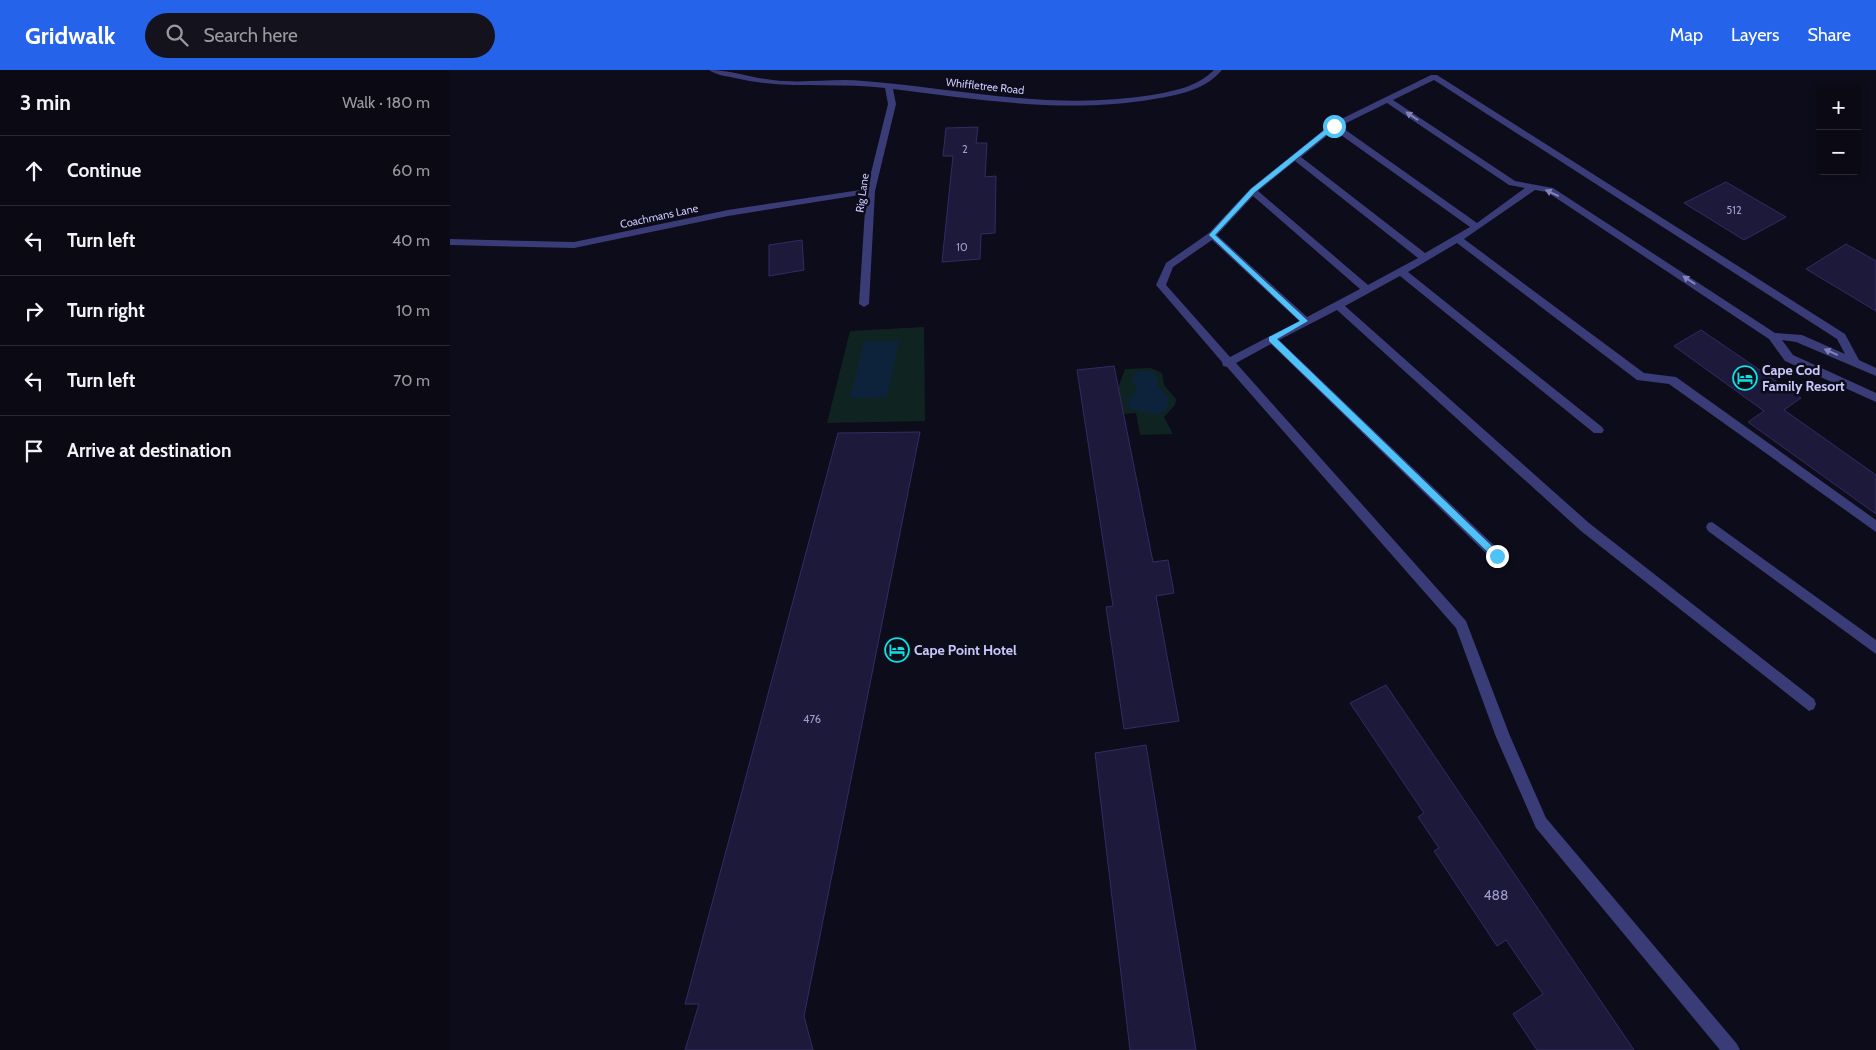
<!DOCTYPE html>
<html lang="en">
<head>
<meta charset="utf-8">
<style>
  :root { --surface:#0a0914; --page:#13121d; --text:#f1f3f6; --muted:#999aa0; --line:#2a2a34; --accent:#2563eb }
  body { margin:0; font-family:Cabin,sans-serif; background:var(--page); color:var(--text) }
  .controls { position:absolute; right:15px; top:15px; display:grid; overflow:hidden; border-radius:5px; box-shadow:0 2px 8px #0003 }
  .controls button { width:45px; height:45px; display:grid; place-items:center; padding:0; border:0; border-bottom:1px solid var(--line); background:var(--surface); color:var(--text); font:25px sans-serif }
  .stop { position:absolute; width:15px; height:15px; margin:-11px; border:4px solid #4fc3f7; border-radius:50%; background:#fff }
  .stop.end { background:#4fc3f7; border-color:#fff; box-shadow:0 1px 5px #0008 }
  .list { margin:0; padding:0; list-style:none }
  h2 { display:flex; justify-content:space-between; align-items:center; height:65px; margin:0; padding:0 20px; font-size:21px }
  h2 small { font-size:16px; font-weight:400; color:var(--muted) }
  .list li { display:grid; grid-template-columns:32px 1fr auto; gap:15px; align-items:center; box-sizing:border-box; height:70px; padding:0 20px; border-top:1px solid var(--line) }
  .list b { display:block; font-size:19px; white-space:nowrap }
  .list em { font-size:16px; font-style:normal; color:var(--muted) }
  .icon { flex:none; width:28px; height:28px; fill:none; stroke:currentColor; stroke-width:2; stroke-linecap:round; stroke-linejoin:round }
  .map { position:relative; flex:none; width:1426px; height:980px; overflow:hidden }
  header { display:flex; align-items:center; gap:30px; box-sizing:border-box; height:70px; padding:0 25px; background:var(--accent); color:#fff }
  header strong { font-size:24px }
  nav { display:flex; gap:28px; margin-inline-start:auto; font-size:18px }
  .search { width:350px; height:45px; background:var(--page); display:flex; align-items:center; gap:12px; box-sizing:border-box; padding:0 18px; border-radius:28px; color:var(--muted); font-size:19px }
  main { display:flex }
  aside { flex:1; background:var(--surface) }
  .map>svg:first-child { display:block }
</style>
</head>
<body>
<header>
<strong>Gridwalk</strong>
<div class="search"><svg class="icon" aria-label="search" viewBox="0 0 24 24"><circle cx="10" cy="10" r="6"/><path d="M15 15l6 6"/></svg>Search here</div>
<nav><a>Map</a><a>Layers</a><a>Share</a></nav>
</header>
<main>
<aside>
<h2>3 min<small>Walk · 180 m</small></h2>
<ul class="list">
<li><svg class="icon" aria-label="ahead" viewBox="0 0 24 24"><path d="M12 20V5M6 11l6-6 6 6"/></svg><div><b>Continue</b></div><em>60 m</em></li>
<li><svg class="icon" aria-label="left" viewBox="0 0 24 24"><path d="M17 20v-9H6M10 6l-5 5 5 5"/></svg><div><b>Turn left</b></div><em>40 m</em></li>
<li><svg class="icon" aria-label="right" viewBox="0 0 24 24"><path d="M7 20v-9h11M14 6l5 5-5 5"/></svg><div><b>Turn right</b></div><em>10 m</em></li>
<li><svg class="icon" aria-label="left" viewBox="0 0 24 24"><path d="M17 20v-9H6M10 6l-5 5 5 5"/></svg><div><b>Turn left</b></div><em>70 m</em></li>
<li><svg class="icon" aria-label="arrive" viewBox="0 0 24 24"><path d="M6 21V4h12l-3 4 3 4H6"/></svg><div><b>Arrive at destination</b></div></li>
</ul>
</aside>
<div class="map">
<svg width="1426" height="980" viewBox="0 0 1426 980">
  <rect width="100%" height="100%" fill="#0d0c1a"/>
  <!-- green -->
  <path fill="#0f2421" d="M474,257l1,94 -98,2 23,-92z
    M701,298l11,5 2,12 12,14 -1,6 -11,12 9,17 -33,1 -4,-22 -51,4 33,-29 7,-19z"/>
  <!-- water -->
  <path fill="#0d233c" d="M449,271l-12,56 -37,1 14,-56z
    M691,301h9l7,4 1,11 11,13c-2,25 -27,12 -40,9l-1,-11h5l3,-11 -5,-6 4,-6z"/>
  <!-- building -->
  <path fill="#1c193a" stroke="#322c65" d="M528,57l-2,16h11l-2,34 11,-1 -1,57 -14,1 -1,25 -38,3 11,-106h-10l3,-28z
    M1276,112l60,35 -42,23 -60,-37z
    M352,170l2,30 -35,6v-31z
    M1396,174l30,17v50l-70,-42z
    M1251,260l100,68 -17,12 92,65v39l-128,-92 16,-11 -90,-65z
    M664,296l39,196 15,-2 6,33 -18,3 23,125 -55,8 -18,-122 7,-1 -36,-236z
    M470,362l-116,584 9,34h-128l14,-46h-14l153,-571z
    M936,615l248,365h-97l-24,-36 30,-20 -37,-54 -9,6 -63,-95 5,-3 -21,-31 6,-4 -74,-110z
    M696,675l50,305h-66l-35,-297z"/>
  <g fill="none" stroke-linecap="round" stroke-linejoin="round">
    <!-- lane -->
    <path fill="#393c77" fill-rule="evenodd" d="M981,5h6l408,259 14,26 17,8v8l-80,-34 -14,-2 11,15 83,38v9l-91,-41 -16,-22 -222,-147 -12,-2 -71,49 180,134 32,4 200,143v12l-207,-148 -32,-4 -180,-137 -49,29 194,155 2,3 -2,3h-8l-194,-157 -55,30 244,217 225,176 2,5 -2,5 -5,2 -228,-180 -244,-221 -58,30 222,212 2,4 -2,4h-8l-222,-216 -35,19 230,258 44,115 36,82 191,226 3,6h-20l-184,-222 -40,-91 -40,-109 -229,-261 -4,-1 -1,-4 -66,-77 10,-22 43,-30 41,-44 81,-65zM984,10l403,259 8,15 -43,-19 -27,-2 -222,-145 -38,-7 -122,-81zM937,33l122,82 16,3 -48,35 -137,-97zM884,60l136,97 -45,26 -124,-96zM845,91l123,97 -50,27 -110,-94zM803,126l107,93 -53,28 -90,-82zM762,170l87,81 -69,36 -64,-72 7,-18z
      M1262,452l164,118v14l-168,-123 -2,-4 2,-4z"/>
    <!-- street -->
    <path fill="#393c77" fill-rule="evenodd" d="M259,0c22,0 42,8 64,10 30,4 61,-2 91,1 97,8 190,30 288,14 22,-4 45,-8 62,-25h8c-17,20 -43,25 -68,29 -88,15 -173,1 -261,-10l3,15 -21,87 -6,113 -5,3 -5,-3 7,-110 -138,22 -154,32 -124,-3v-6l124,3 154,-32 139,-21 21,-85 -3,-16c-50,-6 -100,2 -150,-10 -9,-2 -19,-3 -26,-8z"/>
  </g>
  <!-- one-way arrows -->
  <defs><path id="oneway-solid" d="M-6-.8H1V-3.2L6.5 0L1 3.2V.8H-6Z" transform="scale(1.25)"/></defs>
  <g fill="#8182ba">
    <use href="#oneway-solid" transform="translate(962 46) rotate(-146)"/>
    <use href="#oneway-solid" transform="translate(1102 123) rotate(-155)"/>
    <use href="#oneway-solid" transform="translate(1239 210) rotate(-147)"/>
    <use href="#oneway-solid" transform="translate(1381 282) rotate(-156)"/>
  </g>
  <!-- route -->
  <path fill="#4fc3f7" d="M882,54l5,2 -82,66 -40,43 93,86 -31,18 223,215v4h-6l-225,-217v-4l31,-16 -91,-86 42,-46z"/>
  <!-- icons -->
  <defs>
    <g id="hotel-ring" transform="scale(1.25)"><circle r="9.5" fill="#0d0c1a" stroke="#0ce1e3" stroke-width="1.5"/><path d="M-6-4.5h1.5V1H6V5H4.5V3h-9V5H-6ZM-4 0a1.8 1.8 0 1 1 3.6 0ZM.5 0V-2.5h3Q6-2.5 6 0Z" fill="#0ce1e3"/></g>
  </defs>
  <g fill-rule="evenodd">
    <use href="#hotel-ring" x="1295" y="308"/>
    <use href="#hotel-ring" x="447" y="580"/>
  </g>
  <g text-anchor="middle" stroke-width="5" stroke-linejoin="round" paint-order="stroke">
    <!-- far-street labels -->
    <g font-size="11" fill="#c9c8fc" stroke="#0d0c1a">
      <text transform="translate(535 16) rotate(6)" y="4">Whiffletree Road</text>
      <text transform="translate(412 123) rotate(-82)" y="4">Rig Lane</text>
      <text transform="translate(209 146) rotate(-12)" y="4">Coachmans Lane</text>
    </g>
    <!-- number labels -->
    <g font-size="11" fill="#9e9ccc">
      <text x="515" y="83">2</text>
      <text x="1284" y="144">512</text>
      <text x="512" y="181">10</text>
      <text x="362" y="653">476</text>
    </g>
    <!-- poi labels -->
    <g font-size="14" font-weight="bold" fill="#c9c8fc" stroke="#0d0c1a" text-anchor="start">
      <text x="1312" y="305">Cape Cod<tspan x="1312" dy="16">Family Resort</tspan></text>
      <text x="464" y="585">Cape Point Hotel</text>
    </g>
    <!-- near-number labels -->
    <g font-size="14" fill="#9e9ccc">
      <text x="1046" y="830">488</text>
    </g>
  </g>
</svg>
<div class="controls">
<button>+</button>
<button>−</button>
</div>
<div class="stop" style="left:884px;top:56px"></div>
<div class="stop end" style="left:1047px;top:486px"></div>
</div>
</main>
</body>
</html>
